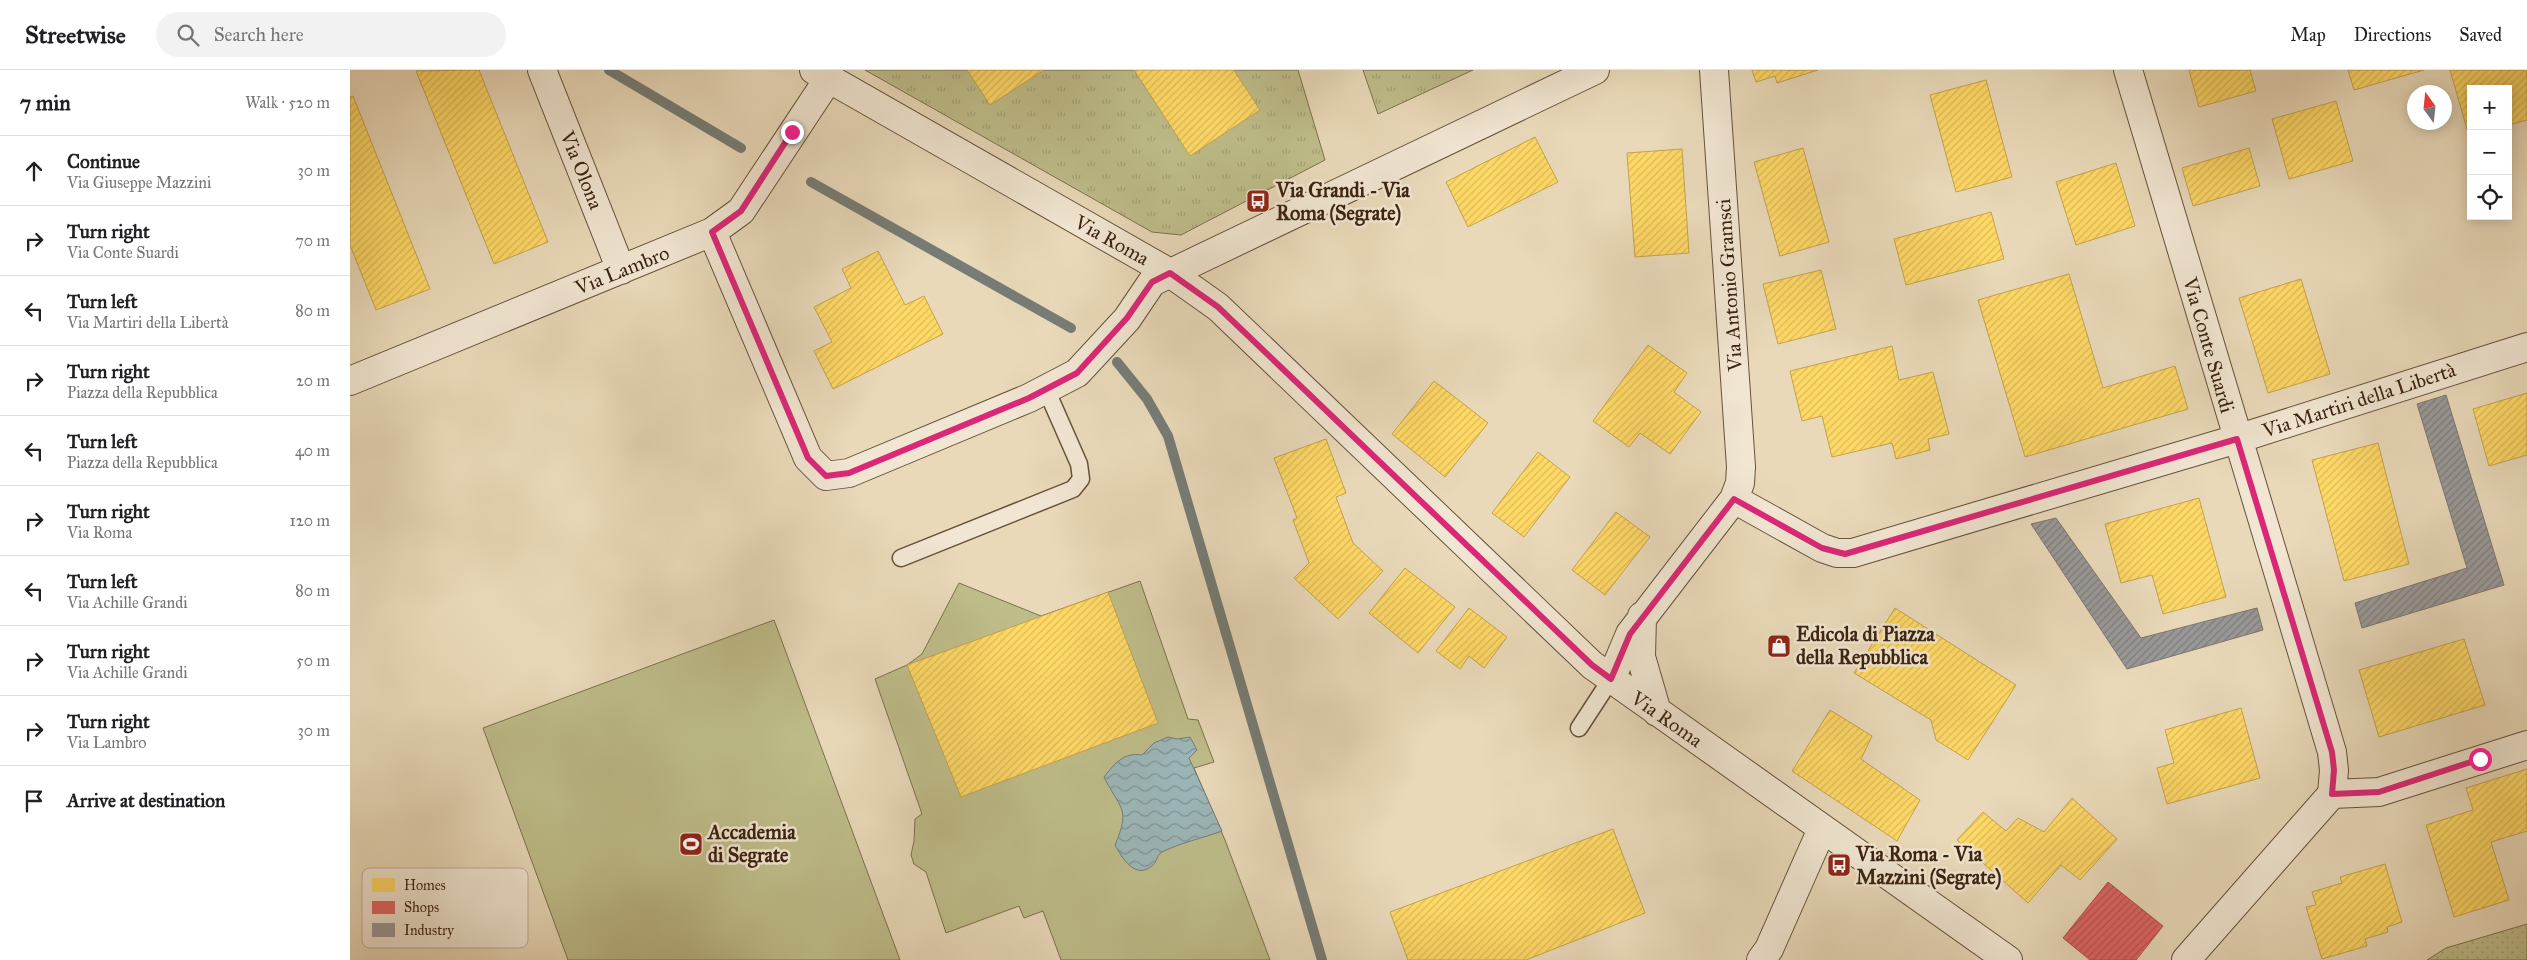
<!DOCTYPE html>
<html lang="en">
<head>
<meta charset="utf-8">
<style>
  :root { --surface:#fff; --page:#f2f2f2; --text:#202124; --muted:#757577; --line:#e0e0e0 }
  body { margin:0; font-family:"IM FELL Great Primer",serif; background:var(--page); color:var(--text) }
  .controls { position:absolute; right:15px; top:15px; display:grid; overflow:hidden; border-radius:0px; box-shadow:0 2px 12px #0003 }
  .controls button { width:45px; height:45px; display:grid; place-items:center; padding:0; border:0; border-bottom:1px solid var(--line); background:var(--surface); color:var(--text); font:25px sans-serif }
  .compass { position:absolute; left:2057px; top:15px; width:45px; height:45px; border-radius:50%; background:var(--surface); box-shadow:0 2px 12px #0003; rotate:345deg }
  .stop { position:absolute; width:15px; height:15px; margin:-11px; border:4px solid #db2777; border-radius:50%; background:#fff }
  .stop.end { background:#db2777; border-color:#fff; box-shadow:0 1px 5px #0008 }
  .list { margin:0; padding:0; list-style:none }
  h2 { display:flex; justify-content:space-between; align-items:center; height:65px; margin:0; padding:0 20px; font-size:21px }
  h2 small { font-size:16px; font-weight:400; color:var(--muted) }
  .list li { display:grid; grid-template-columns:32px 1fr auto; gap:15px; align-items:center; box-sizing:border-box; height:70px; padding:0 20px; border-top:1px solid var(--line) }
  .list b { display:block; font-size:19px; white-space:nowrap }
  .list p { margin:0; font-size:16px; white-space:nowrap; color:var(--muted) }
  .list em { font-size:16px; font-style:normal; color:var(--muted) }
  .icon { flex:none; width:28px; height:28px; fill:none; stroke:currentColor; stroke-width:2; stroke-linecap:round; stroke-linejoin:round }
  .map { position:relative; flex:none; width:2177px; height:890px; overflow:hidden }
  header { display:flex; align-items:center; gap:30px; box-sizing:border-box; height:70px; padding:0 25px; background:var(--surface); border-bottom:1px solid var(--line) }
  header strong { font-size:24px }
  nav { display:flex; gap:28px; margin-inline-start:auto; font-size:18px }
  .search { width:350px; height:45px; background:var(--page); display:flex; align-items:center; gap:12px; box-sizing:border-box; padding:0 18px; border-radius:28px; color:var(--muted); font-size:19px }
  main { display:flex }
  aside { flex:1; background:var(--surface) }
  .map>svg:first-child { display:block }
</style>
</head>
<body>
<header>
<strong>Streetwise</strong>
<div class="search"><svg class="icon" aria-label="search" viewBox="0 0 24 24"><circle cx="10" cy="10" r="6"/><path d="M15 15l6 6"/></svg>Search here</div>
<nav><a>Map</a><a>Directions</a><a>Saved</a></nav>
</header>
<main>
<aside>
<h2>7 min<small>Walk · 520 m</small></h2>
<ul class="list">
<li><svg class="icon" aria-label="ahead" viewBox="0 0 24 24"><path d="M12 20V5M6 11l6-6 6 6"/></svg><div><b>Continue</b><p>Via Giuseppe Mazzini</p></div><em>30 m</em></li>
<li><svg class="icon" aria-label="right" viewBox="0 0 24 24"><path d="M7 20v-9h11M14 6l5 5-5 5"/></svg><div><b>Turn right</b><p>Via Conte Suardi</p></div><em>70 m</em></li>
<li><svg class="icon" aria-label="left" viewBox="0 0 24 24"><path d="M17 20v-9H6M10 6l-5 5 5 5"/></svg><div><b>Turn left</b><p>Via Martiri della Libertà</p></div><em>80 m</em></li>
<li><svg class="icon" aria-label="right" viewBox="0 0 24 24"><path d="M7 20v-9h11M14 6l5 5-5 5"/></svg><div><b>Turn right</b><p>Piazza della Repubblica</p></div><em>20 m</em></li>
<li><svg class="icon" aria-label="left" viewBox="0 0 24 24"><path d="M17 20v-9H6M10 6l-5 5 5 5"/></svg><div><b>Turn left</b><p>Piazza della Repubblica</p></div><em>40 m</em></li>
<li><svg class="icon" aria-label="right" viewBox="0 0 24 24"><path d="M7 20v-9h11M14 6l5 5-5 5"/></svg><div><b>Turn right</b><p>Via Roma</p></div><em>120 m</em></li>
<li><svg class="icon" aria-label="left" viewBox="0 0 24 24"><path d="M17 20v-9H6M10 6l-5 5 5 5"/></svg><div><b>Turn left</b><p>Via Achille Grandi</p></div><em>80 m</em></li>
<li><svg class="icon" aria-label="right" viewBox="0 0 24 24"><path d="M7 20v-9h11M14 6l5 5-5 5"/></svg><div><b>Turn right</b><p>Via Achille Grandi</p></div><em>50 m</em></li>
<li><svg class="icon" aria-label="right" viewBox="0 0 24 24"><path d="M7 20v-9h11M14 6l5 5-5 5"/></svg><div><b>Turn right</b><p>Via Lambro</p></div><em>30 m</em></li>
<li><svg class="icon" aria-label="arrive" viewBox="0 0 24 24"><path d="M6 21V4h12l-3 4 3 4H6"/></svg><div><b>Arrive at destination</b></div></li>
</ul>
</aside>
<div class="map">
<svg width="2177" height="890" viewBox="0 0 2177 890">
  <defs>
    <pattern id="grass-tufts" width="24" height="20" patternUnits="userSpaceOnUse" patternTransform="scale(1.25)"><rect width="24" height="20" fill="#bebd8a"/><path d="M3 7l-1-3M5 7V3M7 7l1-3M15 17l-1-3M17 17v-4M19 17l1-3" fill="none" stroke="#a4a276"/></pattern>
    <pattern id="park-dots" width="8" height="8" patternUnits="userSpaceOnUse" patternTransform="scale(1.25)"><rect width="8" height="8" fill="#bebd8a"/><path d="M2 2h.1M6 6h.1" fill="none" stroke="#a4a276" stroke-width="1.8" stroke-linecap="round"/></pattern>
    <pattern id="water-waves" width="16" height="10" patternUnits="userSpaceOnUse" patternTransform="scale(1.25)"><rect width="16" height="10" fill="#9cb7ba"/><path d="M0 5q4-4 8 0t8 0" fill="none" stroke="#809496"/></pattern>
    <pattern id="homes-hatch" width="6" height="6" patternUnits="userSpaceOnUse" patternTransform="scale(1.25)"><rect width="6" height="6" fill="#ffd966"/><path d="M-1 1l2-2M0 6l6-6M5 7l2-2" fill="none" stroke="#dbba57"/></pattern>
    <pattern id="shops-hatch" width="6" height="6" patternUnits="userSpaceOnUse" patternTransform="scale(1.25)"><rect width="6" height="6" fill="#e06666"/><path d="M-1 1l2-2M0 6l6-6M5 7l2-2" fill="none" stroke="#b75453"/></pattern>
    <pattern id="industry-hatch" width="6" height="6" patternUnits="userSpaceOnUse" patternTransform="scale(1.25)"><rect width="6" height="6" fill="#999"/><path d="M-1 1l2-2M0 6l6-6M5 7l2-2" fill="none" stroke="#7e7c7b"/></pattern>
  </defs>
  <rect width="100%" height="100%" fill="#e9d9b9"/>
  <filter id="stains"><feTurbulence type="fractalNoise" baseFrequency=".004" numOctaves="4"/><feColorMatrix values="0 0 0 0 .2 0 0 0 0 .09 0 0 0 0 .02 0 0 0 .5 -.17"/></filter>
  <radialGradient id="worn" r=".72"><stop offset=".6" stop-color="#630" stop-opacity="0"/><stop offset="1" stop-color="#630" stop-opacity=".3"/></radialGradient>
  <!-- grass -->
  <path fill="url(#grass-tufts)" stroke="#7d704d" d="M515,0h433l27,90 -144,75 -29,-3z
    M1013,0h110l-95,44z"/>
  <!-- park -->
  <path fill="url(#park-dots)" stroke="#7d704d" d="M2177,854v36h-100l19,-12z"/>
  <!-- pitch -->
  <path fill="#bebd8a" stroke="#7d704d" d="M790,511l48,138 10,1 16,42 -20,6 31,72 45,120h-209l-18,-49 -19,7 -5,-12 -73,27 -20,-61 -12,-8 -3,-9 3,-14 1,-22 7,-5 -47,-135 32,-14 15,-11 37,-71 82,33z
    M424,550l126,340h-332l-85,-232z"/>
  <!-- water -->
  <path fill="url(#water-waves)" stroke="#767c76" d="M818,667l9,2 13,-2 7,13 -8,8 33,73c-19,7 -42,12 -60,21 -5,3 -5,9 -9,13 -17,16 -31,-7 -38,-20 16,-37 5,-36 -11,-68 11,-14 20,-25 38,-22l12,-12z"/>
  <!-- homes -->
  <path fill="url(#homes-hatch)" stroke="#c4a24c" d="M129,0l69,172 -54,22 -78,-193z
    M617,0h77l-54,35z
    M784,0h100l26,40 -70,46z
    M1402,0h66l-41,13 -2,-7 -19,6z
    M1839,0h61l6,21 -57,16z
    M1998,0h76l-70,20z
    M2100,0h77v50l-19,5v-36h-37v47h-2z
    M1636,10l26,97 -56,15 -26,-97z
    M3,26l77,193 -54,21 -26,-65v-148z
    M1986,31l17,60 -64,18 -17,-60z
    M1185,67l23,45 -90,45 -22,-45z
    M1453,78l26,94 -49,14 -26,-94z
    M1899,78l11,38 -67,20 -11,-38z
    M1332,79l7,104 -54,4 -8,-104z
    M1766,93l19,63 -59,19 -20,-63z
    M1641,142l13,47 -98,26 -12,-46z
    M528,181l27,54 19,-9 19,38 -110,55 -19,-38 18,-9 -18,-35 37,-19 -9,-19z
    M1471,200l15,59 -58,15 -15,-60z
    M1719,204l34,114 72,-22 13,43 -163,48 -47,-157z
    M1951,209l29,95 -62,19 -29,-95z
    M1298,275l39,28 -13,19 27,20 -31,42 -30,-21 -11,14 -36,-26z
    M1542,276l7,34 34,-8 16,62 -21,5 2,11 -34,9 -4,-16 -60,14 -10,-41 -20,5 -12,-50z
    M1084,311l54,42 -43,54 -53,-43z
    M2177,323v62l-38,11 -16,-57z
    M976,369l20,54 -10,4 17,46 30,28 -45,48 -44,-41 15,-15 -16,-43 4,-2 -23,-60z
    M2028,373l31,121 -65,17 -32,-121z
    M1188,382l32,25 -46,60 -32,-24z
    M1849,428l27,99 -63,17 -11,-39 -31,8 -16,-59z
    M1266,442l34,25 -45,58 -33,-25z
    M1055,498l50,39 -37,46 -49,-40z
    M758,522l50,131 -197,74 -54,-132z
    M1119,538l38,29 -23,31 -15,-12 -9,13 -24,-18z
    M1545,538l121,77 -48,75 -32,-20 -5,-20 -77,-47z
    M2114,569l21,66 -106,32 -20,-67z
    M1891,638l19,70 -93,26 -10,-36 17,-5 -9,-33z
    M1480,640l42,26 -11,23 59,41 -23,41 -105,-70z
    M2177,699v62l-36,11 18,58 -55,17 -28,-92 47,-15 -7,-22z
    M1722,728l45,41 -37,41 -19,-15 -33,38 -71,-63 26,-28 23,19 12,-13 26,14z
    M1263,759l32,84 -119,47h-118l-18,-48z
    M2035,794l17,58 -15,5 1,5 -23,7 2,7 -45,13 -16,-52 10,-2 -4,-13 30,-9 -2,-6z"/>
  <!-- shops -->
  <path fill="url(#shops-hatch)" stroke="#af524c" d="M1758,812l55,44 -27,34h-46l-27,-22z"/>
  <!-- industry -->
  <path fill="url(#industry-hatch)" stroke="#7d7670" d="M2096,325l58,190 -142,43 -7,-25 112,-35 -50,-164z
    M1706,448l85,120 116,-30 6,22 -136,39 -96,-145z"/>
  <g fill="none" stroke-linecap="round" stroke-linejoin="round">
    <!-- stream -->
    <path stroke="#767c76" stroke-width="10" d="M259,0l132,78
      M461,112l260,146
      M767,292l30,37 21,37 154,524"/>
    <!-- lane casing -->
    <g stroke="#67503a" stroke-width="19">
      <path id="lane" d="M551,488l172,-69 8,-10 -2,-15 -33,-75
        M1229,658l32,-49"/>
    </g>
    <!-- street casing -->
    <g stroke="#67503a" stroke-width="30">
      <path id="street" d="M192,0l79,200
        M464,0l356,203 48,34 374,358 416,295
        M1778,0l204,682 2,18 -2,24
        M362,162l96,226 18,18 23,-3 180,-75 48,-25 50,-54 25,-37 443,-212
        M0,311l362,-149 29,-21 88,-133
        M1384,429l88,49 15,5h16l384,-114 290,-92
        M1292,546l-1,41 16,55
        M1261,609l19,-45 104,-135 6,-16 1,-16 -27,-397
        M1982,724l47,-2 148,-47
        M1411,890l8,-11 53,-120
        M1836,890l146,-166"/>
    </g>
    <!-- lane -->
    <use href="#lane" stroke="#f1e6d2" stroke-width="16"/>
    <!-- street -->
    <use href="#street" stroke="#f1e6d2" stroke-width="28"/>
  </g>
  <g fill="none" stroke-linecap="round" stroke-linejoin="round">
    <!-- route -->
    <path stroke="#db2777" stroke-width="6" d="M442,62l-51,79 -29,21 96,226 18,18 23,-3 180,-75 48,-25 50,-55 25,-36 18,-9 48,34 374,358 19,14 19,-45 104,-135 88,49 23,6 392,-115 95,313 2,18 -2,24 47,-2 101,-33"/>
  </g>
  <!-- icons -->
  <defs>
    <g id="bus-square" transform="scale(1.25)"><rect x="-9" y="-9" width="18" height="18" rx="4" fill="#8f2418" stroke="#f1e6d2"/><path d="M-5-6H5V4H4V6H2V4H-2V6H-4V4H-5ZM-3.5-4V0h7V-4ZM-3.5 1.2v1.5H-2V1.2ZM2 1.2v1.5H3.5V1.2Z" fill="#fff"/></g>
    <g id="shop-square" transform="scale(1.25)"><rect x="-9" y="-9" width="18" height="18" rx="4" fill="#8f2418" stroke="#f1e6d2"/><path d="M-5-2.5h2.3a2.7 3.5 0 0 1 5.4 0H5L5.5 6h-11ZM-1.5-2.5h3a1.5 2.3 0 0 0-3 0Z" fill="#fff"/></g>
    <g id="stadium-square" transform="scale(1.25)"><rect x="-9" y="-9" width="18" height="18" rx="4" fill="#8f2418" stroke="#f1e6d2"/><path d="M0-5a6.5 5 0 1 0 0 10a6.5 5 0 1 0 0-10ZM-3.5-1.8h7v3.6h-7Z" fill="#fff"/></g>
  </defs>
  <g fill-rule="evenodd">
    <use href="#bus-square" x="908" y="131"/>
    <use href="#shop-square" x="1429" y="576"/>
    <use href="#stadium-square" x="341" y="774"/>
    <use href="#bus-square" x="1489" y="795"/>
  </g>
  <g text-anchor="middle" stroke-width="5" stroke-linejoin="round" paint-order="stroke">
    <!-- street labels -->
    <g font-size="20" fill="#3c2310" stroke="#f1e6d2">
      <text transform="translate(232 100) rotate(68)" y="7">Via Olona</text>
      <text transform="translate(762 170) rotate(29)" y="7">Via Roma</text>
      <text transform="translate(272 200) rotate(-22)" y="7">Via Lambro</text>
      <text transform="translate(1379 215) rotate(-94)" y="7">Via Antonio Gramsci</text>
      <text transform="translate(1859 275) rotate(74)" y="7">Via Conte Suardi</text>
      <text transform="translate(2009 330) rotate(-18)" y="7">Via Martiri della Libertà</text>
      <text transform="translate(1317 649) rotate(35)" y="7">Via Roma</text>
    </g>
    <!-- poi labels -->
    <g font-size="20" font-weight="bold" fill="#3c2310" stroke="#f1e6d2" text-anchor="start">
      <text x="926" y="127">Via Grandi - Via<tspan x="926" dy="23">Roma (Segrate)</tspan></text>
      <text x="1446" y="571">Edicola di Piazza<tspan x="1446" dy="23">della Repubblica</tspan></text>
      <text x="358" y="769">Accademia<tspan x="358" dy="23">di Segrate</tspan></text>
      <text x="1506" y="791">Via Roma - Via<tspan x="1506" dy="23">Mazzini (Segrate)</tspan></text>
    </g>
  </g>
  <!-- legend -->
  <rect x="12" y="798" width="166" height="80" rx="8" fill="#f1e6d2" stroke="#bbac98" stroke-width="1"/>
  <rect x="22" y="808" width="23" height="14" fill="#ffd966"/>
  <rect x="22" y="831" width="23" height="13" fill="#e06666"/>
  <rect x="22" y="853" width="23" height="14" fill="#999"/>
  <g font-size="14" fill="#3c2310">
    <text x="54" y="820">Homes</text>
    <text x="54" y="842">Shops</text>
    <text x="54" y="865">Industry</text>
  </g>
  <rect width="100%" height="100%" filter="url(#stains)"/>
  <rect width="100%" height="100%" fill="url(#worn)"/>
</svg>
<div class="controls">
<button>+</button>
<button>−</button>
<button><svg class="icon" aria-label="locate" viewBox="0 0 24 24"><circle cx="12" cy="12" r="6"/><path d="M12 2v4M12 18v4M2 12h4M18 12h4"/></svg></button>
</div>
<svg class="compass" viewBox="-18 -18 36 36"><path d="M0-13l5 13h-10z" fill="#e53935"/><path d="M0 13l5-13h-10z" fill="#757577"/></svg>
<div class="stop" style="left:2130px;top:689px"></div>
<div class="stop end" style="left:442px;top:62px"></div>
</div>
</main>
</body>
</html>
